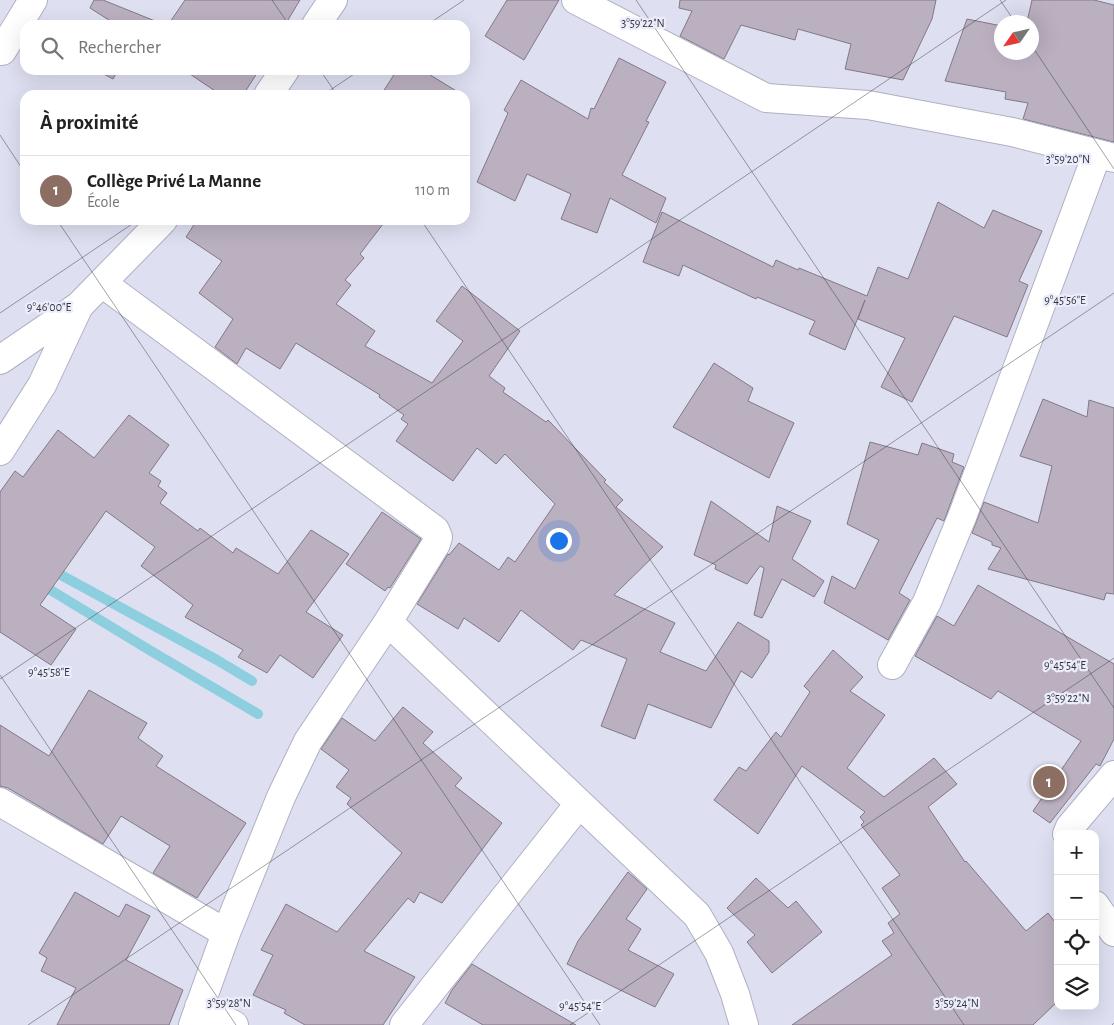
<!DOCTYPE html>
<html lang="fr">
<head>
<meta charset="utf-8">
<style>
  :root { --surface:#fff; --page:#f2f2f2; --text:#222; --muted:#767676; --line:#e0e0e0; --accent:#ea580c }
  body { margin:0; font-family:"Alegreya Sans",sans-serif; background:var(--page); color:var(--text) }
  .controls { position:absolute; right:15px; bottom:15px; display:grid; overflow:hidden; border-radius:10px; box-shadow:0 5px 20px #0002 }
  .controls button { width:45px; height:45px; display:grid; place-items:center; padding:0; border:0; border-bottom:1px solid var(--line); background:var(--surface); color:var(--text); font:25px sans-serif }
  .compass { position:absolute; left:994px; top:15px; width:45px; height:45px; border-radius:50%; background:var(--surface); box-shadow:0 5px 20px #0002; rotate:236deg }
  .you { position:absolute; left:558px; top:540px; width:18px; height:18px; margin:-12px; border:4px solid #fff; border-radius:50%; background:#1a73e8; box-shadow:0 0 0 8px #1a73e833 }
  .badge { display:grid; place-items:center; width:32px; height:32px; border-radius:50%; background:var(--accent); color:#fff; font-size:16px; font-weight:700 }
  .pin { position:absolute; translate:-50% -50%; border:2px solid #fff; box-shadow:0 1px 5px #0006 }
  .list { margin:0; padding:0; list-style:none }
  h2 { display:flex; justify-content:space-between; align-items:center; height:65px; margin:0; padding:0 20px; font-size:21px }
  h2 small { font-size:16px; font-weight:400; color:var(--muted) }
  .list li { display:grid; grid-template-columns:32px 1fr auto; gap:15px; align-items:center; box-sizing:border-box; height:70px; padding:0 20px; border-top:1px solid var(--line) }
  .list b { display:block; font-size:19px; white-space:nowrap }
  .list p { margin:0; font-size:16px; white-space:nowrap; color:var(--muted) }
  .list em { font-size:16px; font-style:normal; color:var(--muted) }
  .icon { flex:none; width:28px; height:28px; fill:none; stroke:currentColor; stroke-width:2; stroke-linecap:round; stroke-linejoin:round }
  .map { position:relative; flex:none; width:1114px; height:1025px; overflow:hidden }
  .search { position:absolute; background:var(--surface); box-shadow:0 5px 20px #0002; left:20px; top:20px; width:450px; height:55px; display:flex; align-items:center; gap:12px; box-sizing:border-box; padding:0 18px; border-radius:15px; color:var(--muted); font-size:19px }
  .panel { position:absolute; background:var(--surface); box-shadow:0 5px 20px #0002; left:20px; top:90px; width:450px; height:135px; border-radius:15px }
  .map>svg:first-child { display:block }
</style>
</head>
<body>
<div class="map">
<svg width="1114" height="1025" viewBox="0 0 1114 1025">
  <rect width="100%" height="100%" fill="#dee0f2"/>
  <g fill="none" stroke-linecap="round" stroke-linejoin="round">
    <!-- stream -->
    <path stroke="#8dcedf" stroke-width="10" d="M51,567l10,8 156,85 35,21
      M39,583l112,68 107,63"/>
  </g>
  <!-- building -->
  <path fill="#bbb0c0" stroke="#827887" d="M94,0h9l62,25h-54l1,-3 -22,-14z
    M185,0h115l-15,25h-117z
    M507,0h52l-35,60 -39,-24z
    M680,0h256l-4,19 -29,61 -58,-11 6,-25 -53,-15 -3,11 -54,-15 -17,34 -44,-23 12,-25 -13,-3z
    M1032,0h62l20,5v137l-91,-23 5,-16 -23,-4 1,-7 -61,-11 22,-62 35,7v26h30v-30h-5z
    M619,58l47,24 -20,39 3,1 -27,53 44,23 -10,25 -46,-25 -13,35 -36,-14 10,-25 -44,-20 -12,27 -38,-19 31,-69 -4,-3 17,-30 67,39 3,-11 3,1z
    M96,70h22l-5,9z
    M184,70h75l-16,25h-22z
    M397,70h25l41,25h-82z
    M938,202l46,26 9,-18 49,21 -23,50 9,4 -21,52 -53,-21 -42,86 -31,-15 24,-49 -47,-19 7,-19 -20,50 -36,-16 6,-13 -58,-24 -1,2 -73,-34 -4,11 -36,-14 19,-50 111,55 3,-7 22,10 1,-2 68,28 11,-29 30,12z
    M197,220h189l-26,34 4,4 -19,22 6,5 -15,19 39,27 -10,15 67,37 31,-42 -27,-20 26,-35 58,45 -31,45 16,12 -2,4 43,30 2,-2 58,60 -2,2 19,18 -7,7 47,40 -49,48 61,28 -15,29 46,19 32,-49 31,19v11l-17,26 -11,-7 -30,57 -63,-24 -13,35 -34,-13 26,-67 -46,-19 -8,10 -52,-40 -22,32 -35,-24 -6,11 -41,-25 31,-50 1,1 10,-12 40,27 9,-13 7,5 40,-58 -50,-50 -9,10 -19,-16 -24,33 -57,-40 12,-17 -7,-5 3,-4 -25,-18 1,-2 -84,-52 -16,26 -34,-21 -9,16 -22,-17 18,-28 -34,-26 23,-32 -36,-24z
    M714,363l39,25 -5,13 46,22 -25,55 -96,-51z
    M1043,399l44,18 2,-17 25,8v186l-8,-1 -2,7 -116,-31 13,-21 -9,-3v-3l-20,-9 12,-31 54,21 14,-57 -32,-10z
    M129,415l40,30 -20,28 12,8 -3,5 9,7 -7,10 38,28 2,-3 33,25 3,-5 42,26 33,-44 38,24 -43,58 37,23 -30,43 -33,-23 -13,18 -29,-16 5,-7 -58,-33 8,-12 -52,-39 14,-19 -49,-36 -66,94 36,24 -25,36 -51,-33v-140l15,-21 8,6 35,-47 36,28z
    M870,442l48,13 4,-12 32,11 -2,8 12,5 -20,54 -7,-3 -38,75 11,7 -22,40 -64,-37 8,-27 23,13 24,-49 -32,-16z
    M711,501l58,41 8,-36 34,15 -19,38 32,22 -10,16 -32,-18 -20,39 -8,-3 10,-47 -4,-2 -13,18 -32,-15 1,-4 -22,-10z
    M382,512l39,27 -31,49 -2,-1 -3,4 -39,-27z
    M978,585l136,79v75l-14,27 -4,-2 -46,59 -17,-12 48,-70 -83,-50 -7,8 -76,-43 22,-40 17,10z
    M833,650l30,27 -13,14 35,24 -38,53 37,29 50,-39 23,26 -29,23 37,55 1,-1 60,70 22,-18 10,13v75l-25,24h-241l100,-70 -10,-14 12,-8 -6,-10 12,-9 -18,-26 18,-13 -39,-50 3,-3 -4,-5 5,-5 -63,-46 -44,68 -44,-34 25,-33 7,4 30,-39 5,5 29,-45 -6,-6z
    M89,690l58,33 -9,15 25,18 -7,10 90,57 -49,75 -44,-25 17,-27 -49,-30 -18,28 -95,-56 -8,-2v-61l49,31z
    M403,707l30,25 -10,11 39,35 -7,8 47,37 -60,80 -22,-11 -6,11 -6,-5 -44,53 51,26 -32,48h-78l-21,-12 2,-3 -33,-15 20,-40 -12,-5 25,-46 51,28 65,-79 -55,-49 4,-6 -15,-11 13,-17 -28,-21 21,-31 33,23z
    M628,872l19,17 -21,30 15,10 -13,21 46,24 -19,33 -88,-43 11,-23z
    M756,878l32,30 8,-7 26,31 -50,41 -25,-31 8,-7 -28,-27z
    M75,892l44,25 7,-13 24,12 -24,44 57,30 -14,35h-112l19,-37 -35,-17 6,-13 -8,-5z
    M472,964l54,32 50,29h-93l-38,-22 7,-13z"/>
  <g fill="none" stroke-linecap="round" stroke-linejoin="round">
    <!-- minor casing -->
    <g stroke="#afb1c2" stroke-width="30">
      <path id="minor" d="M576,0l190,98 102,7 144,27 102,26
        M316,25l17,-25
        M2,51l31,-51
        M268,95l17,-25
        M102,283l333,247 3,7 -2,7 -48,78 -80,119 -27,56 -55,136 -33,92
        M0,360l79,-54 84,-86
        M0,451l42,-66 37,-79
        M388,622l309,293 22,38 16,41 9,31
        M892,665l35,-63 35,-85 135,-363
        M0,802l226,131
        M1067,834l3,-7 44,-52
        M1095,905l19,27
        M199,1007l35,18
        M404,1025l175,-221"/>
    </g>
    <!-- minor -->
    <use href="#minor" stroke="#fff" stroke-width="28"/>
  </g>
  <!-- ticks -->
  <path fill="none" stroke="#32333a" stroke-width="1" stroke-opacity="0.45" d="M272,0l17,25M636,0l478,708M1000,0l15,22M427,25l37,-25M1032,46l82,123M320,70l17,25M323,95l37,-25M0,135l25,38M57,220l543,805M421,220l543,805M0,313l138,-93M0,675l236,350M0,679l1006,-679M28,1025l1086,-732M570,1025l544,-367M1112,1025l2,-2"/>
  <g font-size="12" text-anchor="middle" fill="#32333a" stroke="#ecedfc" stroke-width="4.5" stroke-linejoin="round" paint-order="stroke">
    <text x="643" y="27">3°59'22"N</text>
    <text x="1068" y="163">3°59'20"N</text>
    <text x="1065" y="304">9°45'56"E</text>
    <text x="49" y="311">9°46'00"E</text>
    <text x="1065" y="669">9°45'54"E</text>
    <text x="49" y="676">9°45'58"E</text>
    <text x="1068" y="702">3°59'22"N</text>
    <text x="229" y="1007">3°59'28"N</text>
    <text x="957" y="1007">3°59'24"N</text>
    <text x="580" y="1010">9°45'54"E</text>
  </g>
</svg>
<div class="controls">
<button>+</button>
<button>−</button>
<button><svg class="icon" aria-label="locate" viewBox="0 0 24 24"><circle cx="12" cy="12" r="6"/><path d="M12 2v4M12 18v4M2 12h4M18 12h4"/></svg></button>
<button><svg class="icon" aria-label="layers" viewBox="0 0 24 24"><path d="M12 4l9 5-9 5-9-5zM3 14l9 5 9-5"/></svg></button>
</div>
<svg class="compass" viewBox="-18 -18 36 36"><path d="M0-13l5 13h-10z" fill="#e53935"/><path d="M0 13l5-13h-10z" fill="#767676"/></svg>
<div class="you"></div>
<div class="pin badge" style="left:1049px;top:782px;background:#8d6e63">1</div>
<div class="search"><svg class="icon" aria-label="search" viewBox="0 0 24 24"><circle cx="10" cy="10" r="6"/><path d="M15 15l6 6"/></svg>Rechercher</div>
<section class="panel">
<h2>À proximité<small></small></h2>
<ul class="list">
<li><span class="badge" style="background:#8d6e63">1</span><div><b>Collège Privé La Manne</b><p>École</p></div><em>110 m</em></li>
</ul>
</section>
</div>
</body>
</html>
